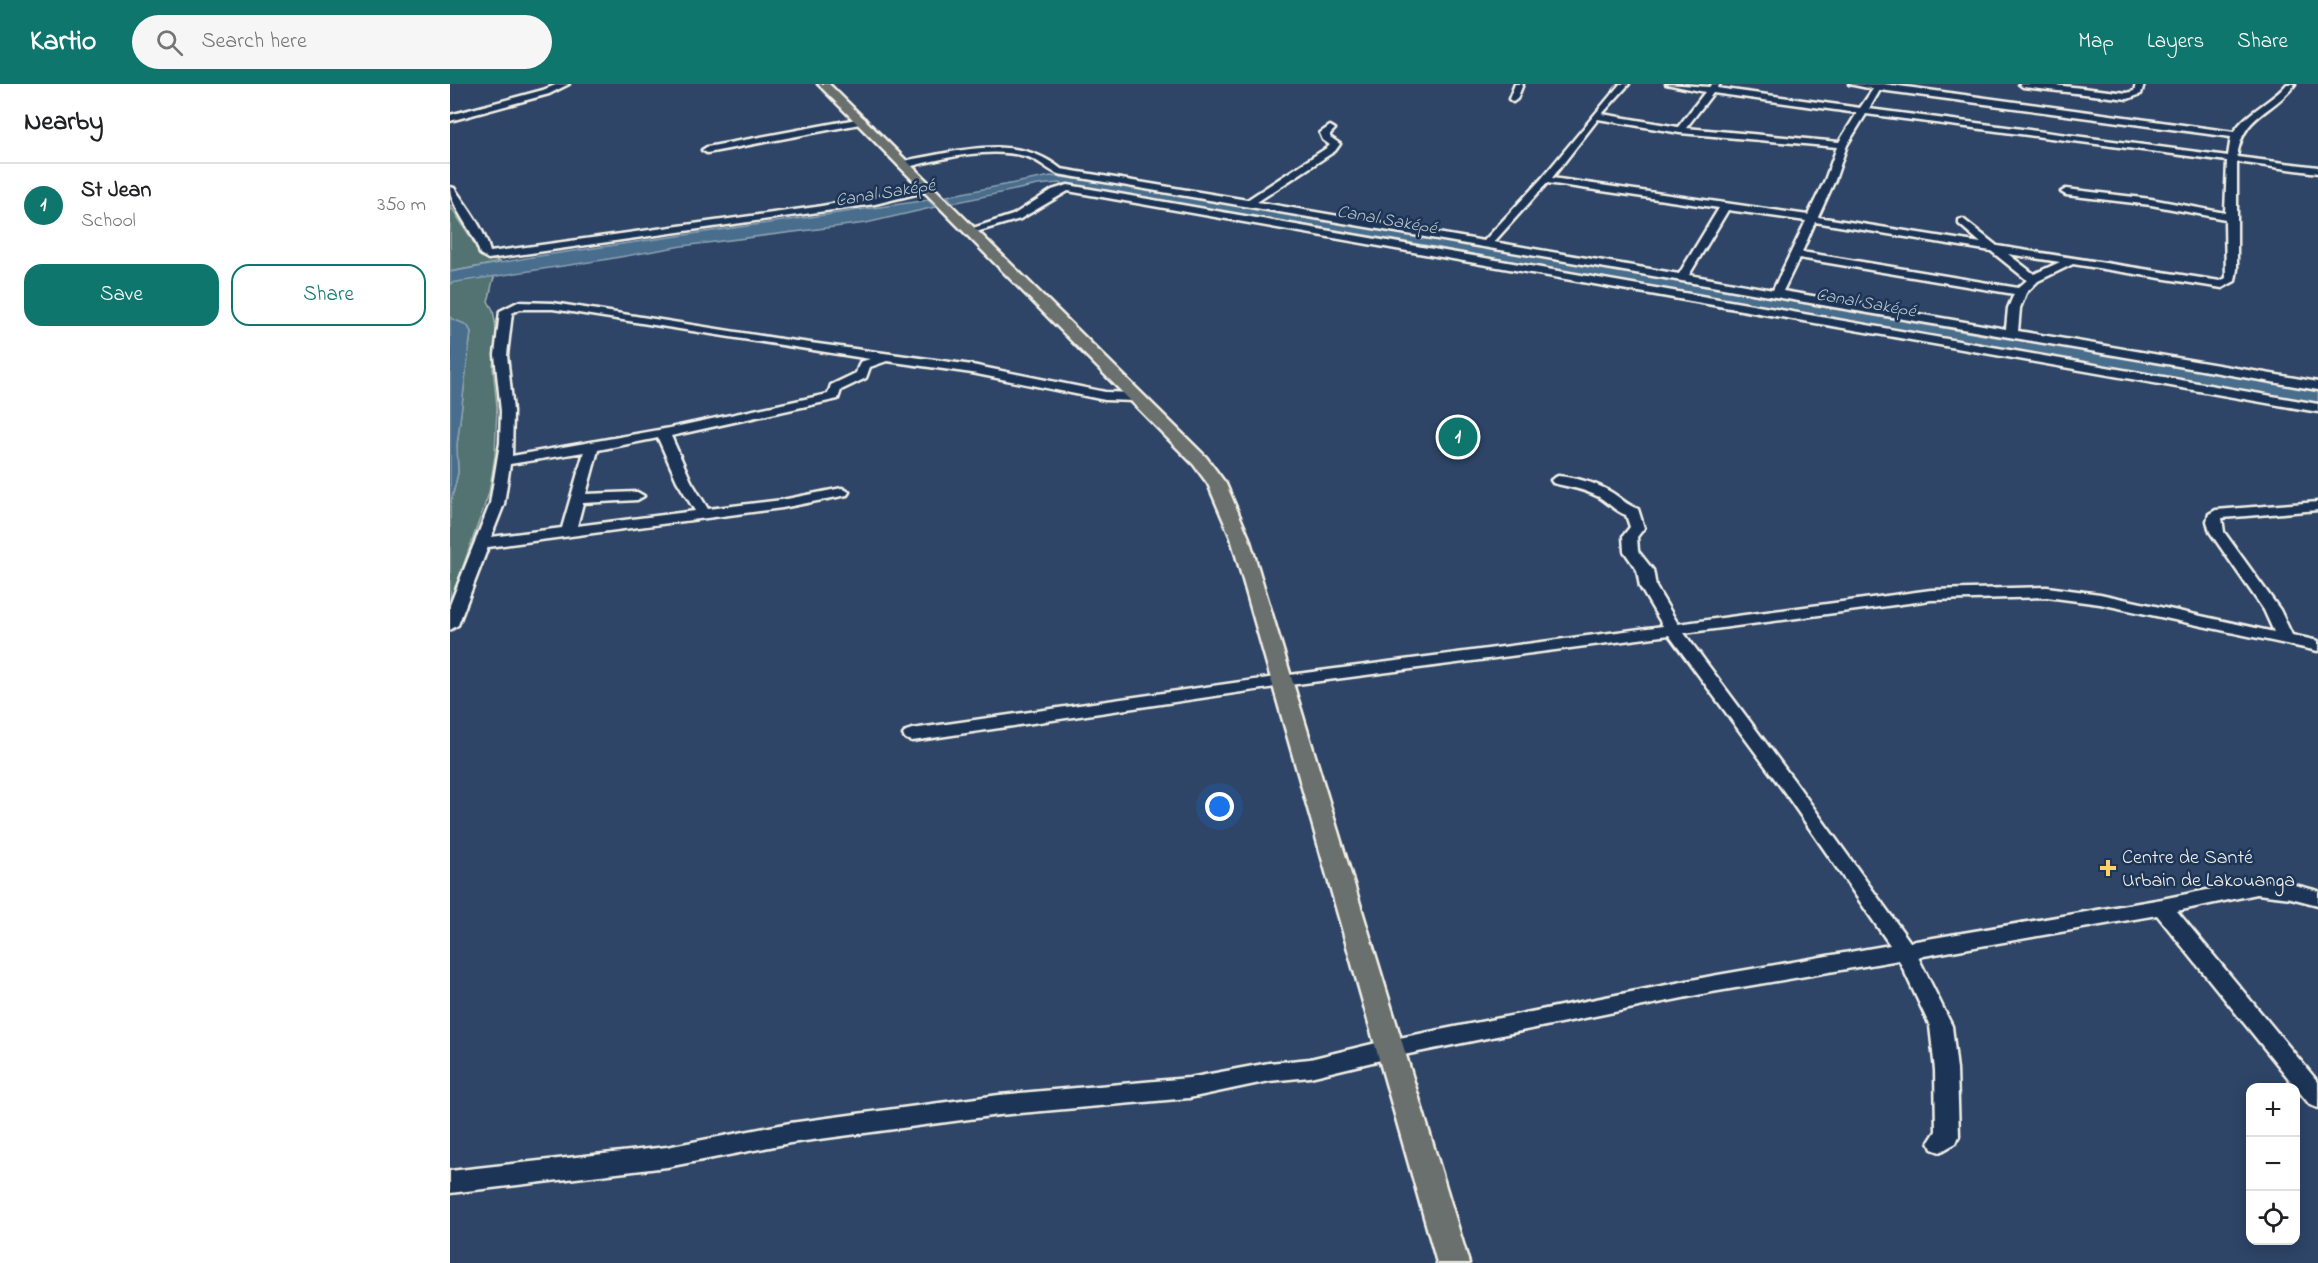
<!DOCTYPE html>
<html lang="en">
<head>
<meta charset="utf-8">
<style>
  :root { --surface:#fff; --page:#f6f6f6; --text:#202124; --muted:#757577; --line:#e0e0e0; --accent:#0f766e }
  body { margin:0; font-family:"Indie Flower",sans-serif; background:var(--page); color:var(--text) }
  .controls { position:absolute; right:18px; bottom:18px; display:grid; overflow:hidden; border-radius:12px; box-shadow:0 3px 15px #0003 }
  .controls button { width:54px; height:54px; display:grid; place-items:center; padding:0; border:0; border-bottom:2px solid var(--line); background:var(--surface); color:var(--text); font:30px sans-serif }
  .you { position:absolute; left:770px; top:723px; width:21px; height:21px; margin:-15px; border:4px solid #fff; border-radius:50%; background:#1a73e8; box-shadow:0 0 0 9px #1a73e833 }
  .badge { display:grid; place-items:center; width:39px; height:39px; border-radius:50%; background:var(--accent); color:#fff; font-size:20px; font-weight:700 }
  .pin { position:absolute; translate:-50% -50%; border:3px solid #fff; box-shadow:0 2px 6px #0006 }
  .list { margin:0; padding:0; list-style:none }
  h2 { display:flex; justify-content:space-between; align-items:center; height:78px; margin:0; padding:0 24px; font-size:26px }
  h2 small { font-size:20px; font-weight:400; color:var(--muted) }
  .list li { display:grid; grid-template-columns:39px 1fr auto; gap:18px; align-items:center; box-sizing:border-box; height:84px; padding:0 24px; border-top:2px solid var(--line) }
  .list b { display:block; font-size:22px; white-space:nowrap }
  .list p { margin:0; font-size:20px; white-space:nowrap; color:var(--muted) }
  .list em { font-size:20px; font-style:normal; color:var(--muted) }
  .actions { display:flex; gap:12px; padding:18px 24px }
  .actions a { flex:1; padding:14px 0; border:2px solid var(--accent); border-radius:18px; text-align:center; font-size:21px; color:var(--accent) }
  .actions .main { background:var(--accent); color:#fff }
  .icon { flex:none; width:33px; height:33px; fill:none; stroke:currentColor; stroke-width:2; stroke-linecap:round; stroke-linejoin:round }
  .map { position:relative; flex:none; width:1868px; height:1179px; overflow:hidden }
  header { display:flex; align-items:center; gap:36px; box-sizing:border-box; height:84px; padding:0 30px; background:var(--accent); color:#fff }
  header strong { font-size:28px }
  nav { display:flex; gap:33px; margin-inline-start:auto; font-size:21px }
  .search { width:420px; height:54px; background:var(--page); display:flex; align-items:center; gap:15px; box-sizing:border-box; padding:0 21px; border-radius:33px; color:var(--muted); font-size:22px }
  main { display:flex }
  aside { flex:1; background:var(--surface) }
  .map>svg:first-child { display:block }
</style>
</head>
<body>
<header>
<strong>Kartio</strong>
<div class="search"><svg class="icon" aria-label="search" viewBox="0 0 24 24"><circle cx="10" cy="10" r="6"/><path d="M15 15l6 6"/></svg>Search here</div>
<nav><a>Map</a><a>Layers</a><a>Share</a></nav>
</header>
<main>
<aside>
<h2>Nearby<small></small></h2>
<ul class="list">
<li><span class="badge">1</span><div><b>St Jean</b><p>School</p></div><em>350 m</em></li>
</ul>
<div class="actions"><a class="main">Save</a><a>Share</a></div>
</aside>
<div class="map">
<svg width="1868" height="1179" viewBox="0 0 1868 1179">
  <rect width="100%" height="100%" fill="#2e4568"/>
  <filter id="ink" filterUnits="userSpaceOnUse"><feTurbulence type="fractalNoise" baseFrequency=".0167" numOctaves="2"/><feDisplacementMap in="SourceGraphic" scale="12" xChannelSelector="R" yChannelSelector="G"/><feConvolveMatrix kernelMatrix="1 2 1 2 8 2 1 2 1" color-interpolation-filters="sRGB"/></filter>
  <g filter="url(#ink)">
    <!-- green -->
    <path fill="#527272" stroke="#a3b2ad" stroke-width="1.5" d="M0,121l34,53 17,4 -51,10z
      M45,191c-5,11 -3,16 -7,26l5,9 4,23 -4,34 4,40 -2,48 -6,38 -39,110v-97l8,-33 -1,-28 14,-113 -4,-7 -17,-7v-35z"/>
    <!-- water -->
    <path fill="#496d8d" stroke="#8da2b1" stroke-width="1.5" d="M601,92l65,8 867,151 138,20 197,35v14l-487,-85 -419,-76 -353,-60 -21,2 -85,18 -6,-7z
      M478,116l7,7 -69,16 -184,23 -79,14 -153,23v-11l82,-15z
      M0,234l17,7 4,7 -14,113 1,28 -8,33z"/>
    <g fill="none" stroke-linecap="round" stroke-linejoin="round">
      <!-- minor casing -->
      <g stroke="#f4f1e8" stroke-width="5">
        <path id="minor" d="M108,0h11l-20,10 -99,27v-6l93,-25z
          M1065,0h8l-6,15 -4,3 -4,-3z
          M1170,0h9l-27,30 76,13 27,-35 -39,-8 43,3 3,-3h8l-3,4 143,20 13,-19 -24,-5h35l350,48c12,-20 38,-30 53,-48h8c-23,31 -52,29 -58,73l81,10v6l-81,-11v107l-2,12 -13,7 -149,-24 -35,17 -12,12 -6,15 -2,23 300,51v8l-1260,-216c-12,-5 -20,-15 -33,-18 -39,-10 -84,3 -122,12l-5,-3c8,-6 22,-7 32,-9 44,-9 93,-18 131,13l186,31 81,-53 2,-2 -7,-5 -3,-7 10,-7 5,3 -5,5v3l10,7 -5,7 -78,51 227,39 58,-63zM1430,6l351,47 -3,19 -359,-47zM1263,9l144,20 -18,29 -153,-14zM1416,30l361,47 -2,52 -74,-14 -85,-10 -5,3 5,3 85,10 74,14 1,59 -6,3 -223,-35 -34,-27 -4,1v4l22,19 -163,-26 17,-37 12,-35zM1148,35l82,14 157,14 -12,33 -17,35 -256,-37zM1097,99l172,25 -40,66 -185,-32zM1278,126l78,11 -33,69 -84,-15zM1365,138l176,29 36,29 -9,8 -216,-36zM1558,170l52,8 -26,12zM1349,174l215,36 -6,14 -2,21 -223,-38z
          M1569,0h26l82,9 7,-2 2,-7h8l-3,10 -13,5 -105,-12z
          M412,34l3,1v4l-158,30 -5,-3 5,-3z
          M618,101l1250,219v8l-1250,-221 -48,28 -51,15 -5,-3 49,-16 39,-25z
          M0,103l4,1c14,20 30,40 36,64l326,-45 111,-20 5,3 -57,14 -387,55 -8,-5c-6,-24 -30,-47 -30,-67z
          M68,218l35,1 228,36 191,26 133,27 30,1 6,4 -6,4 -30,-1 -133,-27 -85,-12 -17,6 -4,11 -25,12 -3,9 -167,37 20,45 17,28 74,-9 60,-12 7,4 -2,3 -65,13 -294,39 -30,78 -8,5v-25l40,-101 10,-61 1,-32 -6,-56 5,-44zM70,225h33l317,50 -10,3 -4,11 -25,12 -3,9 -158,34 -158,28 1,-45 -6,-56 5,-42zM208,354l19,43 18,30 -118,15 6,-23 54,-3 7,-4 -7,-4 -51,2 12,-44zM134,368l-22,76 -71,9 13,-33 6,-40z
          M1108,392c18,2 36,6 51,15 11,6 17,14 29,18l6,19 -7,9 1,14 15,19 3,17 22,37 253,-34 116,-3 53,7 174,38 -10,-22 -54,-78 -3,-11 2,-7 7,-4 102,-8v8l-96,8 2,14 56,78 12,25 26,6v10l-218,-47 -53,-7 -116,3 -247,33 111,149 115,160 252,-43 95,-19 34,4 27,7v14l-27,-7 -34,-4 -80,17 141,171v26l-8,-3 -153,-190 -239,42 34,69 5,44 2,66 -3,7 -16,9 -8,-3 -3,-7 7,-11 -1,-61 -5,-44 -31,-66 -187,32 -323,66 -79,19 -41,4 -80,17 -190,17 -209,28 -123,24 -217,26v-22l217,-24 123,-24 209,-28 190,-17 80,-15 41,-4 79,-19 323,-64 178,-31 -107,-155 -114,-155 -387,51 -370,55 -6,-2 -3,-4 3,-4 6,-2 370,-53 381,-50 -23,-39 -3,-17 -13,-19 -1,-15 7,-9 -4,-12c-11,-4 -17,-12 -27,-18 -15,-8 -30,-10 -46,-14l-2,-3z"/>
      </g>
      <!-- major casing -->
      <g stroke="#f4f1e8" stroke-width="5">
        <path id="major" d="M368,0h11l377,373 20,27 23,54 220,725h-32l-206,-725 -23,-54 -14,-19z"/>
      </g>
      <!-- minor -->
      <use href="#minor" fill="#1d3557" fill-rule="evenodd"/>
      <!-- major -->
      <use href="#major" fill="#6b706d" fill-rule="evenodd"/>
    </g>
  </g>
  <!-- markers -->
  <path fill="#ffd166" stroke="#1d3557" stroke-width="2" d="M1655 775h6v6h6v6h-6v6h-6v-6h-6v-6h6z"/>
  <g text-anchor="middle" stroke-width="5" stroke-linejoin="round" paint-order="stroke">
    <!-- far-water labels -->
    <g font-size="18" font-style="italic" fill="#b8c3c8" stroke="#1d3557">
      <text transform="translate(435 108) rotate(-9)" y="6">Canal Saképé</text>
      <text transform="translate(937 135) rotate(10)" y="6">Canal Saképé</text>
      <text transform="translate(1416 218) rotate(10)" y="6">Canal Saképé</text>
    </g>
    <!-- poi labels -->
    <g font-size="20" fill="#f4f1e8" stroke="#1d3557" text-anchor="start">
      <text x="1672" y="779">Centre de Santé<tspan x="1672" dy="23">Urbain de Lakouanga</tspan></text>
    </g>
  </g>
</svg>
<div class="controls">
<button>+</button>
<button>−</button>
<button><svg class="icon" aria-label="locate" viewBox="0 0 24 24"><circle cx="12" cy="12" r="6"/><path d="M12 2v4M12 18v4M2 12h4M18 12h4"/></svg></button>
</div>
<div class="you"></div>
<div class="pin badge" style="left:1008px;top:353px">1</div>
</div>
</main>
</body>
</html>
